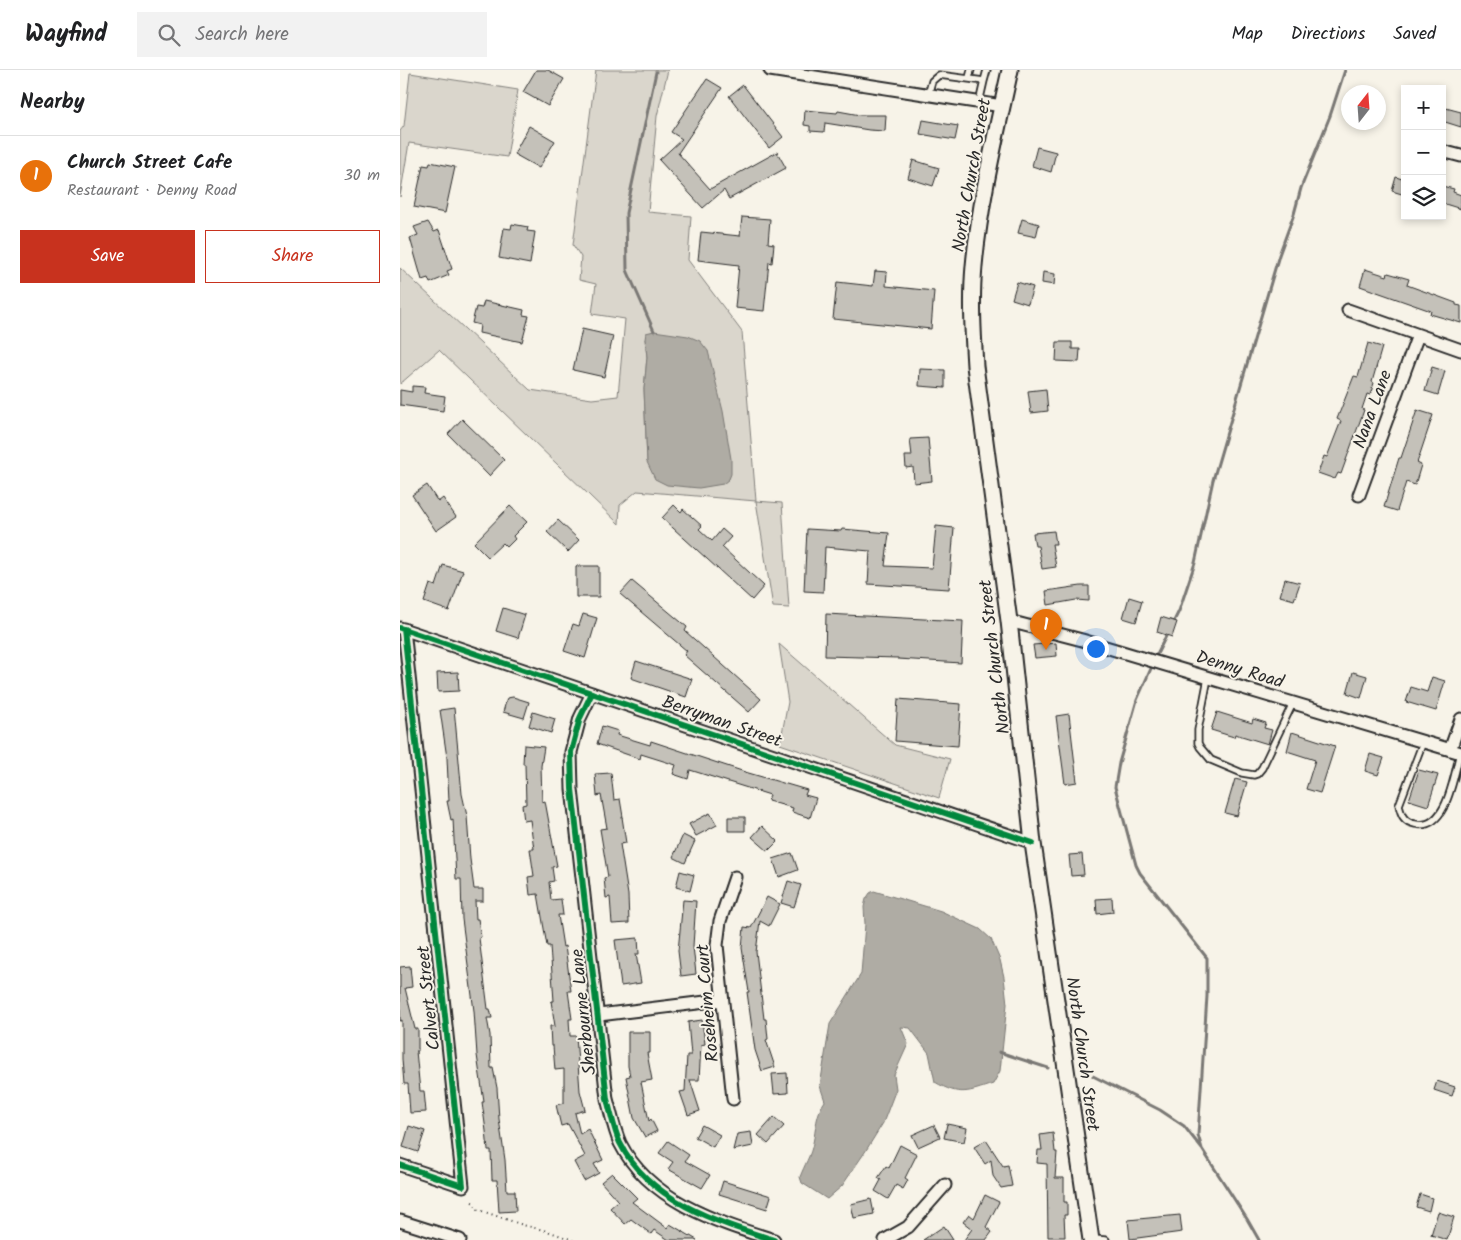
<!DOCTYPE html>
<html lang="en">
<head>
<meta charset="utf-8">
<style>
  :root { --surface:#fff; --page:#f2f2f2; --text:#202124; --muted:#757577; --line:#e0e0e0; --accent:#c8321e }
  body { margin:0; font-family:Kalam,sans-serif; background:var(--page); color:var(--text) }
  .controls { position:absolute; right:15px; top:15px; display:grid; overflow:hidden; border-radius:0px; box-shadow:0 2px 8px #0003 }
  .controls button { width:45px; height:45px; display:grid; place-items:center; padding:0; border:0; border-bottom:1px solid var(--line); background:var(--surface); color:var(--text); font:25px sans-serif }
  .compass { position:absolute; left:941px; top:15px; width:45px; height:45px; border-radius:50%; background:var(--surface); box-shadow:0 2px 8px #0003; rotate:17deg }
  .you { position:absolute; left:695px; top:578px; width:18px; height:18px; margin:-12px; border:4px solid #fff; border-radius:50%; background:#1a73e8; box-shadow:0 0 0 8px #1a73e833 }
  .badge { display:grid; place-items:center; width:32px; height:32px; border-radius:50%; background:var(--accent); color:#fff; font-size:16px; font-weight:700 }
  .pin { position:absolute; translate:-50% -41px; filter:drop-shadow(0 1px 2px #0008) }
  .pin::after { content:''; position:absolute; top:26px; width:18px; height:15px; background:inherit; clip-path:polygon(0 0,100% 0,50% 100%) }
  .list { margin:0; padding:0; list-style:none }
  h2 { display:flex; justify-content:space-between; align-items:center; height:65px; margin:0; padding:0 20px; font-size:21px }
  h2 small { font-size:16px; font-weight:400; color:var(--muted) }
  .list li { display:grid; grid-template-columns:32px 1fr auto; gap:15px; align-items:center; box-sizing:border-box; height:80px; padding:0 20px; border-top:1px solid var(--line) }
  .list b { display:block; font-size:19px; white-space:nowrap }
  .list p { margin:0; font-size:16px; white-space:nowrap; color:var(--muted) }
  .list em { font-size:16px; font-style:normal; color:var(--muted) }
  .actions { display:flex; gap:10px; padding:15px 20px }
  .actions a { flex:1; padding:11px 0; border:1px solid var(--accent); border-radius:0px; text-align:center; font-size:18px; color:var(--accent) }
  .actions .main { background:var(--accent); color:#fff }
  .icon { flex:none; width:28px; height:28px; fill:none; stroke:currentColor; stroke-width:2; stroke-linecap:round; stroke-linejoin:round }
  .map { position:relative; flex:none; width:1061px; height:1170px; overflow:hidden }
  header { display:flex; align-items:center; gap:30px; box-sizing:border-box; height:70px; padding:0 25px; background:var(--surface); border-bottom:1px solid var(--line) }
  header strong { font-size:24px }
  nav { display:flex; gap:28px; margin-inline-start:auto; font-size:18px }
  .search { width:350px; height:45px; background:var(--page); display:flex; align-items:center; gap:12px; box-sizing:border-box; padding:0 18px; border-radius:0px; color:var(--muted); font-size:19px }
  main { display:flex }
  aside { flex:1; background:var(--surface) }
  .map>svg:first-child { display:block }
</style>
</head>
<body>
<header>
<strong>Wayfind</strong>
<div class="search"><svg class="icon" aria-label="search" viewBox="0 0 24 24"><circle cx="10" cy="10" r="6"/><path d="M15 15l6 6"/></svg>Search here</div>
<nav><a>Map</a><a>Directions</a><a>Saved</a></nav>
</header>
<main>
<aside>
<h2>Nearby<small></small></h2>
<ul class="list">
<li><span class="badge" style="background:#e8710a">1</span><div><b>Church Street Cafe</b><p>Restaurant · Denny Road</p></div><em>30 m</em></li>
</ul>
<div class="actions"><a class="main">Save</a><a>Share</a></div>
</aside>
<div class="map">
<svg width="1061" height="1170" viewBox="0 0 1061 1170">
  <rect width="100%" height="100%" fill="#f7f3e8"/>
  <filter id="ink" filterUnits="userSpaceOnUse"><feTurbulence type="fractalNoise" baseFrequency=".02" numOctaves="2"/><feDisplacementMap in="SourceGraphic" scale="10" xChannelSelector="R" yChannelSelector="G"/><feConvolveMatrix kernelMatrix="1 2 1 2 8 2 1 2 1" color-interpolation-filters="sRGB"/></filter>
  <g filter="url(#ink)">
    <!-- green -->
    <path fill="#dad6cc" stroke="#82807c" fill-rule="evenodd" d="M196,0h72l-11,46 -9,96 43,4 -3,44 54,72 14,169 26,2 7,105 -16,-1 -17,-106 -119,-10 -17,14 -1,19 -180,-174 -39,34v-116l130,122 62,9 26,-3 7,-77 -33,-5 4,-30 -17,-4 2,-23 -8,-12zM245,269l63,12 -61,111 -3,-73 3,-32z
      M10,3l108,17 -11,67 -98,-14 -9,54v-66l4,-5z
      M379,574l116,101 55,14 -11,39 -159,-54 8,-42z"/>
    <!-- water -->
    <path fill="#afaca4" stroke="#7a7874" d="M254,261l34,5 12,5 8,10 15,60 8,48v15l-2,5 -6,5 -24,4 -32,-3 -12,-6 -8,-17 -3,-73 3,-32 -2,-18 1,-6z
      M474,821l67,20 39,18 11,10 9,21 4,17 3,27 -7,67 -7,13c-25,8 -33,13 -58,-2l-6,-29 -19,-25 -9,-1 7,17 -14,31 2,14 -13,34 -18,29 -23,34 -15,13 -25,-16 -2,-6c4,-11 11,-22 13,-34 3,-14 3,-30 12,-42l-5,-15 10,-62 31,-50 4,-50 -1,-17 2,-8 4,-6z"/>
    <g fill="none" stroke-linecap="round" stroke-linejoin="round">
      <!-- stream -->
      <path stroke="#7a7874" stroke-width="3" d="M254,261l-27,-61 -1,-57 30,-141
        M772,555l7,-14 16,-48 18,-83 66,-225 15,-41 7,-26 29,-72 15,-46
        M755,588l13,-26
        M753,594l-16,36 -18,63 -4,24 21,78 4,8 67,85v38l-9,139 4,14
        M599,982l49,16
        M693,1006l67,34 24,16 18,23 45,70 12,21"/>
    </g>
    <!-- building -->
    <path fill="#c4c1b9" stroke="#2b2b2b" d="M136,0h12l16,9 -16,27 -25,-14z
      M307,9l15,9 -44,65 32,36 67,-37 9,16 -57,31 -5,-9 -21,18 -44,-48 23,-21 -11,-7z
      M343,15l40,52 -14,11 -40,-52z
      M1042,37l19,5v15l-19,-6z
      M405,40l32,3 1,-2 22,4h26l-1,16 -16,-1 -44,-7 -1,9 -14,-1v-5l-6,-1z
      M523,50l35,6 -3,14 -35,-6z
      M129,56l26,15 -16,27 -25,-14z
      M637,77l19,5 -5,20 -19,-6z
      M513,90l26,8 -6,18 -25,-8z
      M30,92l25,5 -10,46 -31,-6 9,-42 6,1z
      M996,107l9,3v15l-13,-4z
      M1042,116l12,3 -1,3 8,3v14l-19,-6z
      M342,147l28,2 -2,24 6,1 -2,19 -3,-1 -5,49 -29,-3 4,-43 -41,-5 3,-28 39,4z
      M622,149l17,5 -3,13 -18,-4z
      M28,152l6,10 5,-2 13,39 -5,2 2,4 -19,8 -2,-5 -6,2 -12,-42 8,-3 -4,-8z
      M112,154l16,3 -1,4 8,1 -5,32 -31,-6 5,-30 7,1z
      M965,199l22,7 1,-3 21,6 -2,6 49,18v2l5,1v17l-31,-9 1,-3 -71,-25z
      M475,201l12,1 -1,14 48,5 -3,38 -98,-10 4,-37 36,4z
      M643,202l12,2 -1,11 -12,-2z
      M617,212l16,5 -5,17 -16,-5z
      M84,231l40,9 -1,5 6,1 -7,26 -43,-9 1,-8 -8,-2 4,-16 6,1z
      M182,259l31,7 -9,41 -31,-7z
      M657,272h15v7h8l-1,13 -23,-1z
      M968,273l14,4 -10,35 2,1 -4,12 -3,-1 -5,15 2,1 -23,64 -3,-1 -3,6 -17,-6 6,-17 3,1 14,-36 -4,-2 17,-43 4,1z
      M1032,297l13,4 -7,24 -13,-4z
      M520,299l25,1v18l-26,-2z
      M12,316l13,1 -1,6 21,3 -2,15 -43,-6v-15l12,2z
      M646,319l2,22 -17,2 -3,-22z
      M1017,340l16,5 -16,48 4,2 -6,20 -9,-3 -9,29 -13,-4 15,-49h2z
      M62,349l42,41 -15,16 -41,-42z
      M528,368l4,43 -18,2 -1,-16 -7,1 -1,-12h7l-2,-17z
      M27,415l11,17 5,-4 13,19 -20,14 -24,-36z
      M274,435l7,7 2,-3 19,17 -3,3 13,12 10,-12 9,8 -9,10 42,39 -12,14 -90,-82z
      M110,436l17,16 -14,14 2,3 -8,8 -4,-4 -15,14 -14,-14z
      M158,450l21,20 -11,12 -21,-20z
      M536,456l18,2 -5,61 -81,-5 2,-33 -45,-4 -2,45 -19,-1 3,-62 34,2 1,-2 47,4 -4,33 47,2z
      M654,461l2,13h-4l4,23 -14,2 -4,-23h-3l-2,-13z
      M43,495l20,6 -14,40 -25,-9 6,-18 6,2z
      M176,496h23v31h-23z
      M885,509l15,4 -6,17 -14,-4z
      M232,511l55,46 -2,4 76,68 -12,13 -65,-57 3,-4 -67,-57z
      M681,516h8v15l-13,-1 -28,5 -2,-14z
      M729,527l13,4 -6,21 -13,-4z
      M103,538l22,7 -7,23 -22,-7z
      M183,544l14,4 -12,40 -21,-7 9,-27 6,2z
      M426,544l137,7 -2,42 -63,-4v-1l-73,-2z
      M761,547l16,5 -5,15 -15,-5z
      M656,573l1,13 -22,2 -2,-13z
      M236,591l56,18 -6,18 -55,-19z
      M58,602l1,19 -21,1 -1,-19z
      M953,602l14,4 -6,22 -14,-5z
      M1032,607l13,4 -9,30 -30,-9 5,-15 16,5z
      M113,627l16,5 -5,16 -21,-6 4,-14z
      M498,629l63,5 -3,42 -63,-5z
      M54,638l8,86 5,22 3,43 4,30h9v12h-8l1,18h2l3,18 -2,1 9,71h2l2,9h-5l3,17 1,33h2l4,20 2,31 6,41 2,31h8l1,20 -17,1 -2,-32h-5l-1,-30h-3l-2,-19 -4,-29h2l-7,-47 -3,-44 -12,-92 -1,-40h-5l-3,-60 -2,1 -4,-19h2l-2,-43 -7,-48z
      M133,642l22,7 -4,14 -22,-7z
      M817,642l35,11 1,-4 13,4 -2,5 8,2 -4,14 -33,-10 -1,3 -23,-7z
      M669,644l8,68 -12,2 -9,-68z
      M202,656l16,5 -1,4 33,10 1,-4 94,31 62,18 -2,5 11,3 -6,20 -18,-6 1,-4 -25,-7 2,-6 -80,-25 -2,9 -15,-5 3,-9 -35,-11 -1,5 -43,-15z
      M892,662l43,14 -15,47 -14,-4 9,-29 -28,-9z
      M124,675l20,2 -3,19 1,36 3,-1 12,65 -5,1 2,14 -5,1 2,18 10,-1 2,16h-5l5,32 2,-1 6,45h-3l4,28h-3l1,17h6l4,55 5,19 -10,3 5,21 8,-5 15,31 -9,4 5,9 -15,8 -10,-19 11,-6 -17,-32 -7,2 -5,-21 8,-2v-34l-9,1 -2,-24h-2l-1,-20h5l-4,-25h3l-4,-55h-3l-9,-52 -8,1 -2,-18 6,-1 -4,-27h4l-4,-29 -6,1 -2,-16 4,-1 -1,-40h-2z
      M970,684l14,4 -6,17 -13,-4z
      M1019,700l19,5 -10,31 -19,-6z
      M211,703l3,27 6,-1 3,18h-1l4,26 -6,1 8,51 1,28 -17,1 -2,-27 -4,1 -2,-20 4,-1 -8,-48 7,-1 -6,-33 -4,1 -2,-22z
      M835,709l12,3 -10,34 -12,-3z
      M310,743l7,12 -21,11 -7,-12z
      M328,747h17v14h-17z
      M362,756l16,15 -10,10 -16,-14z
      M283,765l12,6 -10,22 -12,-6z
      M392,783l6,17 -19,7 -6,-18z
      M682,784l2,21 -13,1 -2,-21z
      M280,801l14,4 -4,16 -14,-4z
      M388,811l13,4 -7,22 -13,-4z
      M367,827l13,7 -11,22 -9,-5 -4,31 8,67h2l2,20 -2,1 9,27 -13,4 -7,-21 -8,-58h2l-7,-44 2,-21 7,1z
      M712,828l1,14 -16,2 -1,-15z
      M283,830l13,1 -3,45 3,28 -15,2 -3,-25z
      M238,868l1,16h-3l5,29 -20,3 -6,-46z
      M10,896l2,21 -7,1 10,41h3v22h-2l4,40h4l2,21 -16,1 -2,-29h-4l-2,-25v-39l-2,1v-54z
      M302,950l3,24 -4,1 -2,35h-9l10,31 -12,4 -8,-23 5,-1 2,-36h4l-3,-33z
      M228,962h22v21h-3l5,27 -11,2 8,39 2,-2 6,12 -12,6 -11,-19 -8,-41 4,-1 -2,-10z
      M387,1003l1,20 -14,1 -2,-20z
      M1037,1011l18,6 -3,9 -18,-6z
      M374,1047l10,9 -16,18 -10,-9z
      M547,1054l20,4 -3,14 -20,-4z
      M302,1055l18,10 -7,12 -18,-10z
      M534,1055l6,12 -22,10 -6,-12z
      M9,1056l16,5 -7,21 -15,-5z
      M351,1062l2,14 -20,4 4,-16z
      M653,1063l2,19h2l-2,26h9v24h3v13h-3l1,22h-17l-1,-73 -10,-1 1,-13h4l-2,-15z
      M586,1070l17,26 5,-1 4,21 -11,2 -8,-12 -2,-16 -6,4 -11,-17z
      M268,1071l21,14 -4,6 25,14 -8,13 -34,-19 5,-7 -14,-9z
      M500,1075l17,9 -12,24 3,2 -5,9 -7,-4 -8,14 -13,-8 6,-11 -3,-2 8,-12 3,2z
      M212,1103l25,25 -5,4 35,26 3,-4 27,16h-28l-15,-10 -3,4 -20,-15 -6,5 -15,-16 8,-7 -17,-19z
      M323,1111l48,15 -4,13 -48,-15z
      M1020,1124l12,4 -3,13 -13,-4z
      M585,1125l14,7 -13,25 6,5 -6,8h-22l8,-11 -9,-7 6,-8 5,4z
      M471,1129l3,15 -20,4 -3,-14z
      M1038,1142l16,5 -7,23 -16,-5z
      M780,1145l2,17 -52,7 -2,-19z
      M544,1156l9,14h-30z"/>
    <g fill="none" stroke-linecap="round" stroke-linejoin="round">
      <!-- lane casing -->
      <g stroke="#2b2b2b" stroke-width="9">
        <path id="lane" d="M569,8l2,-8
          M584,11l3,-11
          M528,25l4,-14 7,-6 45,6 -5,22
          M808,608l-10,52v13l2,4 11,13 31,13 12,2 3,-1 5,-6 31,-65
          M1023,672l-24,63c2,10 5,17 16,19 32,8 39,-50 45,-71
          M693,1169l13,1"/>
      </g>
      <!-- street casing -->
      <g stroke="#2b2b2b" stroke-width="15">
        <path id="street" d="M370,0l232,36
          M1042,81l19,5
          M948,240l113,40
          M959,425l59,-160
          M609,551l73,19 379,113
          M0,558l633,215
          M192,623l-12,25 -9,34 1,37 35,310c4,14 7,31 13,44 29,58 97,79 154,97
          M1050,680l11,-31
          M199,945l123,-15
          M333,1029l-16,-154 3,-24 15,-44
          M0,1095l63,21 -59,-557
          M0,1151l60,19
          M485,1170l23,-13 37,-42"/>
      </g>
      <!-- secondary casing -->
      <g stroke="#2b2b2b" stroke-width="19">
        <path id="secondary" d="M610,0c-14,65 -30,130 -36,196 -3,33 -1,67 1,100l34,255 24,222 58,397"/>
      </g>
      <!-- path -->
      <path stroke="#2b2b2b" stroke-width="2" stroke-dasharray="1 4" stroke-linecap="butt" d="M72,1132l2,1 2,6 47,16 24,6 26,9"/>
      <!-- lane -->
      <use href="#lane" stroke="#f7f3e8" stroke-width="5.5"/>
      <!-- street -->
      <use href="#street" stroke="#f7f3e8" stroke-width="11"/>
      <!-- secondary -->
      <use href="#secondary" stroke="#f7f3e8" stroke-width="15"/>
      <!-- cycleway casing -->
      <g stroke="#f7f3e8" stroke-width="9">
        <path id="cycleway" d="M0,558l633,215
          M192,623l-12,25 -9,34 1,37 35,310c4,14 7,31 13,44 29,58 97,79 154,97
          M0,1095l63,21 -59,-557"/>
      </g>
      <!-- cycleway -->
      <use href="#cycleway" stroke="#00873e" stroke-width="6"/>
    </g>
  </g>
  <g text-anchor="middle" stroke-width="4" stroke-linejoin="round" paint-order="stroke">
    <!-- street labels -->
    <g font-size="18" fill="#2b2b2b" stroke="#f7f3e8">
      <text transform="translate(571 105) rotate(-80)" y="6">North Church Street</text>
      <text transform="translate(972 339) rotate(-70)" y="6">Nana Lane</text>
      <text transform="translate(594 587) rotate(-97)" y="6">North Church Street</text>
      <text transform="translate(840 599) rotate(17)" y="6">Denny Road</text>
      <text transform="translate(322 651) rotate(19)" y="6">Berryman Street</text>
      <text transform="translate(28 928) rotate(-96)" y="6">Calvert Street</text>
      <text transform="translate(307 933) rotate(-95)" y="6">Roseheim Court</text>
      <text transform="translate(183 942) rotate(-96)" y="6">Sherbourne Lane</text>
      <text transform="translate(683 984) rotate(82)" y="6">North Church Street</text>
    </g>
  </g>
</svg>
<div class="controls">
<button>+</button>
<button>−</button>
<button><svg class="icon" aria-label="layers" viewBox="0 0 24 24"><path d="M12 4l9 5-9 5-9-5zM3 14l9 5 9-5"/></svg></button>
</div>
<svg class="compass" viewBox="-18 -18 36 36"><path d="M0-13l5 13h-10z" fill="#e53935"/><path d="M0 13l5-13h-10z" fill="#757577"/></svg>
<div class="you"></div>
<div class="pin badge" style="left:646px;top:580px;background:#e8710a">1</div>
</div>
</main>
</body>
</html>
